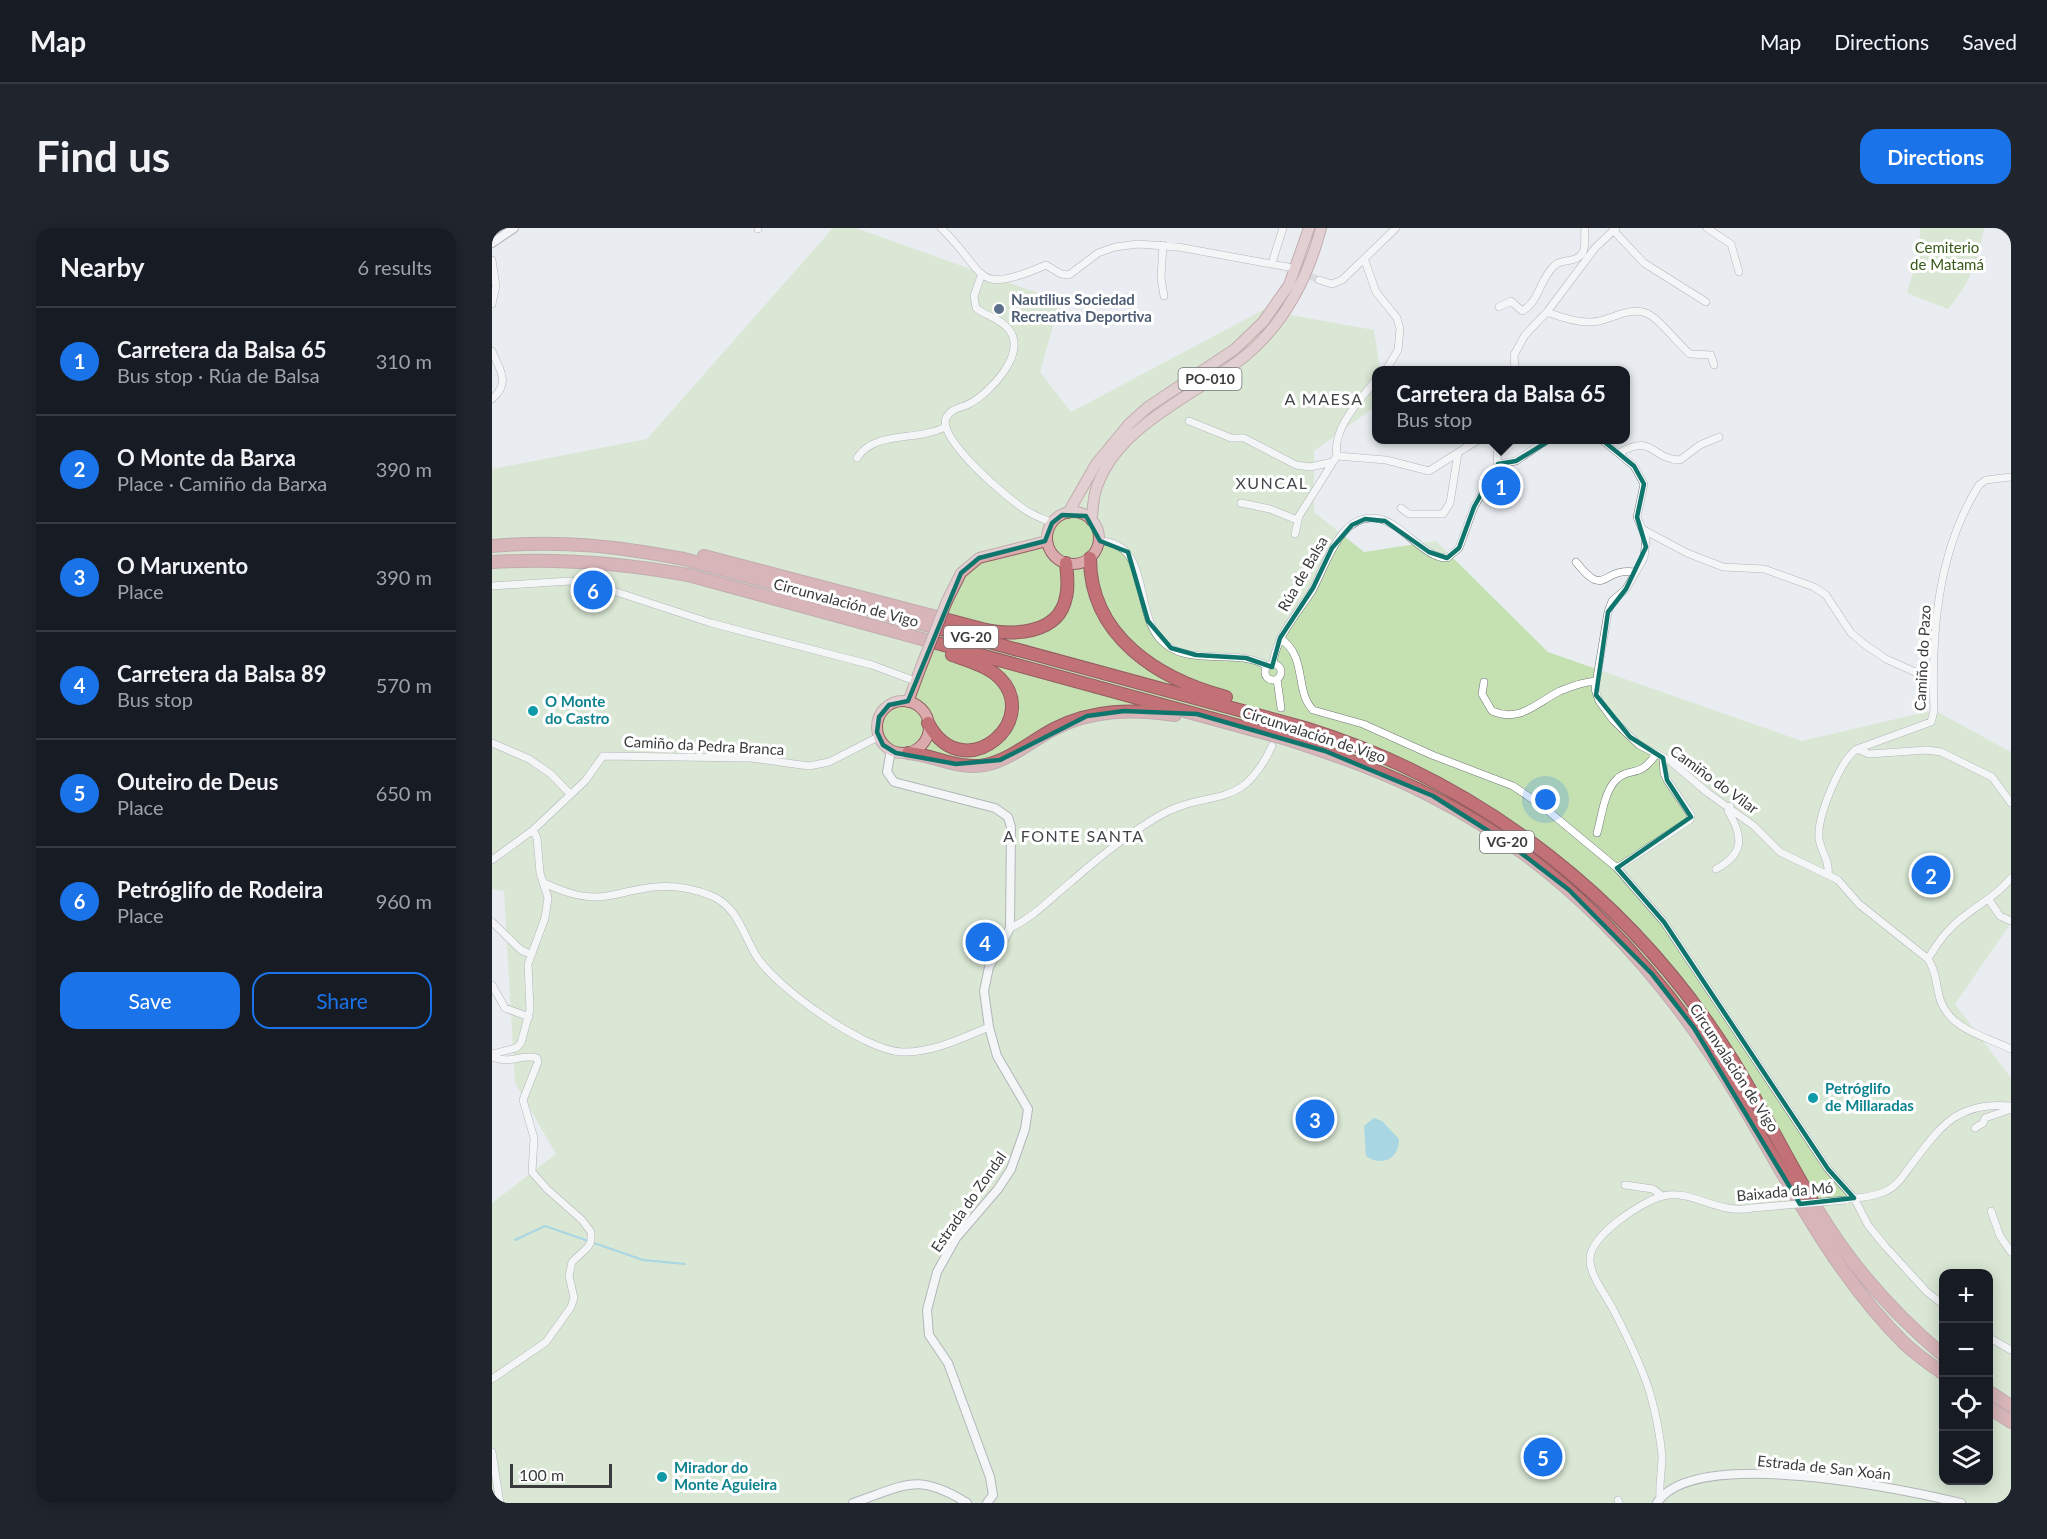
<!DOCTYPE html>
<html lang="en">
<head>
<meta charset="utf-8">
<style>
  :root { --surface:#171b24; --page:#20242c; --text:#f1f3f6; --muted:#9ea1a6; --line:#363941; --accent:#1a73e8 }
  body { margin:0; font-family:Lato,sans-serif; background:var(--page); color:var(--text) }
  .controls { position:absolute; right:18px; bottom:18px; display:grid; overflow:hidden; border-radius:12px; box-shadow:0 3px 15px #0003 }
  .controls button { width:54px; height:54px; display:grid; place-items:center; padding:0; border:0; border-bottom:2px solid var(--line); background:var(--surface); color:var(--text); font:30px sans-serif }
  .scale { position:absolute; left:18px; bottom:15px; width:102px; box-sizing:border-box; padding-left:6px; border:3px solid #393b3c; border-top:0; font-size:16px; line-height:21px; white-space:nowrap; color:#393b3c; -webkit-text-stroke:4px #fff; paint-order:stroke }
  .you { position:absolute; left:1054px; top:572px; width:21px; height:21px; margin:-15px; border:4px solid #fff; border-radius:50%; background:#1a73e8; box-shadow:0 0 0 9px #1a73e833 }
  .badge { display:grid; place-items:center; width:39px; height:39px; border-radius:50%; background:var(--accent); color:#fff; font-size:20px; font-weight:700 }
  .pin { position:absolute; translate:-50% -50%; border:3px solid #fff; box-shadow:0 2px 6px #0006 }
  .popup { position:absolute; left:880px; top:138px; width:258px; height:78px; box-sizing:border-box; display:grid; place-content:center; border-radius:12px; background:var(--surface); filter:drop-shadow(0 2px 4px #0005); font-size:20px; white-space:nowrap; color:var(--muted) }
  .popup b { font-size:22px; color:var(--text) }
  .popup::after { content:''; position:absolute; left:50%; top:100%; margin-left:-12px; border:12px solid transparent; border-top-color:var(--surface) }
  .list { margin:0; padding:0; list-style:none }
  h2 { display:flex; justify-content:space-between; align-items:center; height:78px; margin:0; padding:0 24px; font-size:26px }
  h2 small { font-size:20px; font-weight:400; color:var(--muted) }
  .list li { display:grid; grid-template-columns:39px 1fr auto; gap:18px; align-items:center; box-sizing:border-box; height:108px; padding:0 24px; border-top:2px solid var(--line) }
  .list b { display:block; font-size:22px; white-space:nowrap }
  .list p { margin:0; font-size:20px; white-space:nowrap; color:var(--muted) }
  .list em { font-size:20px; font-style:normal; color:var(--muted) }
  .actions { display:flex; gap:12px; padding:18px 24px }
  .actions a { flex:1; padding:14px 0; border:2px solid var(--accent); border-radius:18px; text-align:center; font-size:21px; color:var(--accent) }
  .actions .main { background:var(--accent); color:#fff }
  .icon { flex:none; width:33px; height:33px; fill:none; stroke:currentColor; stroke-width:2; stroke-linecap:round; stroke-linejoin:round }
  .map { position:relative; flex:none; width:1519px; height:1275px; overflow:hidden; border-radius:18px }
  header { display:flex; align-items:center; gap:36px; box-sizing:border-box; height:84px; padding:0 30px; background:var(--surface); border-bottom:2px solid var(--line) }
  header strong { font-size:28px }
  nav { display:flex; gap:33px; margin-inline-start:auto; font-size:21px }
  .intro { display:flex; align-items:center; justify-content:space-between; box-sizing:border-box; height:144px; padding:0 36px }
  h1 { margin:0; font-size:42px }
  .button { padding:15px 27px; border-radius:18px; background:var(--accent); color:#fff; font-size:21px; font-weight:700 }
  main { display:flex; gap:36px; padding:0 36px }
  aside { flex:1; background:var(--surface); border-radius:18px; box-shadow:0 3px 15px #0003 }
  .map>svg:first-child { display:block }
</style>
</head>
<body>
<header>
<strong>Map</strong>
<nav><a>Map</a><a>Directions</a><a>Saved</a></nav>
</header>
<div class="intro"><h1>Find us</h1><a class="button">Directions</a></div>
<main>
<aside>
<h2>Nearby<small>6 results</small></h2>
<ul class="list">
<li><span class="badge">1</span><div><b>Carretera da Balsa 65</b><p>Bus stop · Rúa de Balsa</p></div><em>310 m</em></li>
<li><span class="badge">2</span><div><b>O Monte da Barxa</b><p>Place · Camiño da Barxa</p></div><em>390 m</em></li>
<li><span class="badge">3</span><div><b>O Maruxento</b><p>Place</p></div><em>390 m</em></li>
<li><span class="badge">4</span><div><b>Carretera da Balsa 89</b><p>Bus stop</p></div><em>570 m</em></li>
<li><span class="badge">5</span><div><b>Outeiro de Deus</b><p>Place</p></div><em>650 m</em></li>
<li><span class="badge">6</span><div><b>Petróglifo de Rodeira</b><p>Place</p></div><em>960 m</em></li>
</ul>
<div class="actions"><a class="main">Save</a><a>Share</a></div>
</aside>
<div class="map">
<svg width="1519" height="1275" viewBox="0 0 1519 1275">
  <rect width="100%" height="100%" fill="#e9edf1"/>
  <!-- green -->
  <path fill="#c5e1b2" fill-rule="evenodd" d="M341,0h23l204,73 -20,71 31,40 192,-102 111,20 6,40h-4v36l-62,45v61l50,40 72,-11 112,111 254,89 132,-31 77,42v171l-56,81 56,74v425h-1519v-300l64,-49 -41,-71 -11,-192 -12,-2v-420l155,-30zM1452,1046h44v206h-44z
    M1428,0h64c-7,35 -13,53 -36,81l-41,-16 12,-43z"/>
  <!-- water -->
  <path fill="#59bad2" d="M882,890l8,3 17,18c0,20 -17,28 -33,17l-2,-30z"/>
  <g fill="none" stroke-linecap="round" stroke-linejoin="round">
    <!-- stream -->
    <path stroke="#59bad2" stroke-width="2" d="M23,1012l30,-14 98,34 42,4"/>
    <!-- minor-tunnel -->
    <path stroke="#c6c9cd" stroke-width="7" stroke-dasharray="7 3.5" stroke-linecap="butt" d="M799,40l28,12"/>
    <!-- minor casing -->
    <g stroke="#717477" stroke-width="8">
      <path id="minor" d="M449,0c47,45 31,69 105,37l15,9 8,1 29,-22 17,-6 23,-3 40,3 110,20
        M1215,0l24,16 8,28
        M266,1v-1
        M1121,2l31,33 62,39
        M671,17l-2,33 3,18
        M0,32l4,26 -4,18
        M873,33l11,31 21,26 3,11 -2,21 -12,20
        M780,35l11,-35
        M489,48l-7,20 2,12c10,8 26,11 34,23 16,24 -20,62 -41,73 -8,4 -18,4 -23,14 -9,21 63,82 81,93 8,5 17,8 25,12
        M827,52l13,4 10,-4 54,-52
        M1007,79l12,-6 11,10c18,-10 17,-31 32,-45 9,-9 21,-1 29,-14 3,-6 1,-17 2,-24
        M1055,84c13,5 30,11 45,10 19,-1 39,-18 58,-7 11,6 28,29 40,39l21,1 3,10
        M0,123c8,20 19,31 0,48
        M1023,142l-1,-15 11,-20 22,-23 48,-64 21,-20
        M697,193l42,17h13l52,27 14,2 23,-5 4,-6 49,4 43,11 49,-31
        M1110,212l32,26 10,18 -7,33 9,21 -2,20 -18,31 -14,12 -4,11 -13,77 4,12 14,19 26,25 30,15 39,33 46,33 26,26 58,28 21,24 69,55c8,11 8,27 12,40 10,31 45,37 71,50
        M1127,225c35,-20 31,6 61,7l20,-15 19,-8
        M845,228c-5,-28 23,-56 39,-76
        M365,230c18,-28 59,-16 88,-31
        M1006,236l18,-3 31,-21
        M749,275l29,6 27,11
        M909,280l8,6h34l7,-11 8,-50
        M1152,302l43,23 36,14 41,2 50,18 12,8 25,38 13,11 22,15 47,21
        M803,306l4,-18 34,-54
        M607,313c51,1 35,67 60,97 27,32 76,8 108,28
        M1084,334c30,38 25,5 59,10
        M0,358l78,-5 19,2 122,40 161,42 43,16
        M788,410c28,19 14,52 33,72l50,14 69,31 81,31 28,19 76,63 47,54 164,247 26,29 14,27 17,21 42,46 17,13
        M781,435c4,-28 24,-49 39,-72 14,-25 28,-81 68,-72 24,6 44,39 67,39l12,-10 15,-41 23,-38 1,-29
        M773 444a8 8 0 1 1 16 0a8 8 0 1 1-16 0Z
        M785,451l4,29
        M992,454l-2,12 10,17c28,12 44,-8 68,-20 12,-5 24,-9 36,-10
        M0,515l37,16 22,15 19,20
        M1365,521l74,-27 3,-11c-3,-75 3,-160 45,-226l7,-5 25,-3
        M1105,605c5,-17 7,-42 20,-54 13,-13 22,1 39,-25
        M0,632l41,-30 52,-49 18,-25 148,2 58,8 20,-4 49,-25
        M1125,640l73,-48 1,-5 -24,-35 -3,-7 -1,-15
        M1224,641c28,-15 28,-32 12,-58l2,-5
        M1336,646c2,-13 -8,-24 -9,-36 -2,-21 21,-78 38,-89l12,5 58,-4 14,2 51,25 19,26
        M52,655c18,8 33,14 52,14 14,0 27,-5 40,-7 25,-6 52,-4 76,6 26,11 31,39 45,61 20,31 108,94 145,95 30,1 60,-14 87,-25
        M1497,672l11,16 11,5
        M0,694l29,28 9,4
        M518,700c23,-10 42,-31 62,-47 26,-23 55,-46 85,-64 52,-31 83,-2 115,-71
        M1436,731c10,-18 22,-33 39,-45 16,-12 31,-20 44,-36
        M0,757l13,23 24,9
        M0,826l24,-6 5,-5 9,-33 -2,-46 17,-46 3,-20 -8,-25 -3,-35 -4,-8
        M0,829c21,8 30,-4 45,1l1,4 -15,38 11,38 -2,34 15,17 35,31 9,12v9l-3,6 -16,15 -3,14 5,22 -3,9 -25,35 -54,37
        M1483,900l8,-5 2,-5 26,-9
        M1133,957l28,4 9,7
        M1358,971c12,-2 24,-2 36,-8 11,-5 18,-16 25,-26 30,-39 46,-64 100,-59
        M1499,983l9,25 11,16
        M1496,1109l23,13
        M0,1224l8,51
        M1168,1269c-1,-14 2,-27 2,-41 -2,-21 -6,-42 -12,-63 -9,-29 -23,-57 -37,-84 -7,-14 -23,-33 -23,-49 -1,-24 52,-59 73,-64 31,-7 53,19 89,12
        M1126,1272l1,3"/>
    </g>
    <!-- tertiary casing -->
    <g stroke="#717477" stroke-width="10">
      <path id="tertiary" d="M1514,0l5,4
        M0,15l22,-15
        M399,522l-4,22 7,10 101,26 13,9 3,10 -1,101 -21,39 -5,24 5,36 8,29 31,53 -3,20 -14,40 -13,20 -42,49 -19,34 -10,38 2,25 19,28 42,114 3,18 -6,8
        M361,1275c53,-18 64,-31 114,0
        M1165,1275c37,-58 244,-14 304,0"/>
    </g>
    <!-- primary casing -->
    <g stroke="#925e62" stroke-width="12">
      <path id="primary" d="M555 310a26 26 0 1 1 52 0a26 26 0 1 1-52 0Z
        M576,285l28,-49 33,-40 19,-17 87,-58 28,-27 26,-37 20,-57
        M599,292c2,-9 2,-18 4,-27 18,-67 102,-98 150,-137 40,-33 63,-78 76,-128
        M455,373l14,-28 18,-15 68,-17
        M385 499a26 26 0 1 1 52 0a26 26 0 1 1-52 0Z
        M416,474l13,-35"/>
    </g>
    <!-- motorway casing -->
    <g stroke="#925e62" stroke-width="14">
      <path id="motorway" d="M0,318c71,-6 123,0 192,13l621,169c178,55 330,175 428,333 31,50 56,103 87,153 33,54 75,101 124,142
        M212,328l278,73c30,7 77,6 84,-32 3,-11 1,-23 0,-34
        M598,330c0,78 68,121 136,139
        M0,334c67,-4 130,1 196,13l599,164c49,16 98,33 144,57 129,65 230,174 304,296 52,86 96,178 168,250 12,12 27,22 41,32
        M436,495c36,68 121,-7 66,-50 -12,-9 -28,-13 -42,-18
        M416,525c26,2 51,17 77,12 25,-5 46,-24 69,-36 38,-20 79,-20 121,-14
        M1496,1163l23,15
        M1496,1179l23,15"/>
    </g>
    <!-- minor -->
    <use href="#minor" stroke="#fff" stroke-width="7"/>
    <!-- tertiary -->
    <use href="#tertiary" stroke="#fff" stroke-width="8"/>
    <!-- primary -->
    <use href="#primary" stroke="#daaaad" stroke-width="10"/>
    <!-- motorway -->
    <use href="#motorway" stroke="#c27176" stroke-width="12"/>
    <!-- minor-bridge casing -->
    <g stroke="#717477" stroke-width="8" stroke-linecap="butt">
      <path id="minor-bridge" d="M1260,980l94,-8"/>
    </g>
    <!-- primary-bridge casing -->
    <g stroke="#925e62" stroke-width="12" stroke-linecap="butt">
      <path id="primary-bridge" d="M429,439l26,-66"/>
    </g>
    <!-- minor-bridge -->
    <use href="#minor-bridge" stroke="#fff" stroke-width="7"/>
    <!-- primary-bridge -->
    <use href="#primary-bridge" stroke="#daaaad" stroke-width="10"/>
  </g>
  <!-- marked area -->
  <path d="M0 0H1519V1275H0ZM1065,208l44,3 33,27 10,18 -7,33 9,30 -20,42 -18,23 -12,83 34,42 33,21 4,22 24,37 -74,51 47,54 164,247 26,29 -54,6 -106,-176 -42,-54 -83,-84 -57,-44 -79,-50 -108,-45 -128,-37 -73,-3 -37,5 -87,44 -44,4 -60,-11 -13,-8 -6,-13 2,-15 10,-12 19,-4 53,-128 18,-15 66,-17 7,-18 10,-8 24,1 14,25 28,11 20,69 23,27 25,7 50,3 26,9 8,-29 33,-50 19,-40 20,-23 13,-6 20,2 44,31 18,6 12,-10 15,-41 24,-43 18,-3z" fill="#e9edf1" fill-opacity=".55" fill-rule="evenodd"/>
  <path fill="none" stroke="#0f766e" stroke-width="4.5" stroke-linejoin="round" d="M1065,208l44,3 33,27 10,18 -7,33 9,30 -20,42 -18,23 -12,83 34,42 33,21 4,22 24,37 -74,51 47,54 164,247 26,29 -54,6 -106,-176 -42,-54 -83,-84 -57,-44 -79,-50 -108,-45 -128,-37 -73,-3 -37,5 -87,44 -44,4 -60,-11 -13,-8 -6,-13 2,-15 10,-12 19,-4 53,-128 18,-15 66,-17 7,-18 10,-8 24,1 14,25 28,11 20,69 23,27 25,7 50,3 26,9 8,-29 33,-50 19,-40 20,-23 13,-6 20,2 44,31 18,6 12,-10 15,-41 24,-43 18,-3z"/>
  <!-- markers -->
  <circle fill="#5c6f8a" stroke="#fff" stroke-width="2" cx="507" cy="81" r="6"/>
  <g fill="#0f9aa8" stroke="#fff" stroke-width="2">
    <circle cx="41" cy="483" r="6"/>
    <circle cx="1321" cy="870" r="6"/>
    <circle cx="170" cy="1249" r="6"/>
  </g>
  <g text-anchor="middle" stroke-width="6" stroke-linejoin="round" paint-order="stroke">
    <!-- shield labels -->
    <g fill="#fff" stroke="#747676" stroke-width="1.5">
      <rect x="686.5" y="140" width="63" height="22" rx="4.5"/>
      <rect x="452" y="398" width="54" height="22" rx="4.5"/>
      <rect x="988" y="603" width="54" height="22" rx="4.5"/>
    </g>
    <g font-size="14" font-weight="bold" fill="#393b3c">
      <text x="718" y="156">PO-010</text>
      <text x="479" y="414">VG-20</text>
      <text x="1015" y="619">VG-20</text>
    </g>
    <!-- park labels -->
    <g font-size="15" fill="#375918" stroke="#fff">
      <text x="1455" y="25">Cemiterio<tspan x="1455" dy="17">de Matamá</tspan></text>
    </g>
    <!-- service labels -->
    <g font-size="15" font-weight="bold" fill="#4e5e75" stroke="#fff" text-anchor="start">
      <text x="519" y="77">Nautilius Sociedad<tspan x="519" dy="17">Recreativa Deportiva</tspan></text>
    </g>
    <!-- street labels -->
    <g font-size="15" fill="#393b3c" stroke="#fff">
      <text transform="translate(811 346) rotate(-60)" y="5">Rúa de Balsa</text>
      <text transform="translate(354 375) rotate(15)" y="5">Circunvalación de Vigo</text>
      <text transform="translate(1431 430) rotate(-87)" y="5">Camiño do Pazo</text>
      <text transform="translate(822 507) rotate(18)" y="5">Circunvalación de Vigo</text>
      <text transform="translate(212 518) rotate(3)" y="5">Camiño da Pedra Branca</text>
      <text transform="translate(1222 552) rotate(36)" y="5">Camiño do Vilar</text>
      <text transform="translate(1242 840) rotate(57)" y="5">Circunvalación de Vigo</text>
      <text transform="translate(1293 964) rotate(-5)" y="5">Baixada da Mó</text>
      <text transform="translate(477 974) rotate(-55)" y="5">Estrada do Zondal</text>
      <text transform="translate(1332 1240) rotate(6)" y="5">Estrada de San Xoán</text>
    </g>
    <!-- culture labels -->
    <g font-size="15" font-weight="bold" fill="#0d838f" stroke="#fff" text-anchor="start">
      <text x="53" y="479">O Monte<tspan x="53" dy="17">do Castro</tspan></text>
      <text x="1333" y="866">Petróglifo<tspan x="1333" dy="17">de Millaradas</tspan></text>
      <text x="182" y="1245">Mirador do<tspan x="182" dy="17">Monte Aguieira</tspan></text>
    </g>
    <!-- neighbourhood labels -->
    <g font-size="16" letter-spacing="1.5" fill="#434649" stroke="#fff">
      <text x="832" y="177">A MAESA</text>
      <text x="780" y="261">XUNCAL</text>
      <text x="582" y="614">A FONTE SANTA</text>
    </g>
  </g>
</svg>
<div class="controls">
<button>+</button>
<button>−</button>
<button><svg class="icon" aria-label="locate" viewBox="0 0 24 24"><circle cx="12" cy="12" r="6"/><path d="M12 2v4M12 18v4M2 12h4M18 12h4"/></svg></button>
<button><svg class="icon" aria-label="layers" viewBox="0 0 24 24"><path d="M12 4l9 5-9 5-9-5zM3 14l9 5 9-5"/></svg></button>
</div>
<div class="scale">100 m</div>
<div class="you"></div>
<div class="pin badge" style="left:1009px;top:258px">1</div>
<div class="popup"><b>Carretera da Balsa 65</b>Bus stop</div>
<div class="pin badge" style="left:1439px;top:647px">2</div>
<div class="pin badge" style="left:823px;top:891px">3</div>
<div class="pin badge" style="left:493px;top:714px">4</div>
<div class="pin badge" style="left:1051px;top:1229px">5</div>
<div class="pin badge" style="left:101px;top:362px">6</div>
</div>
</main>
</body>
</html>
